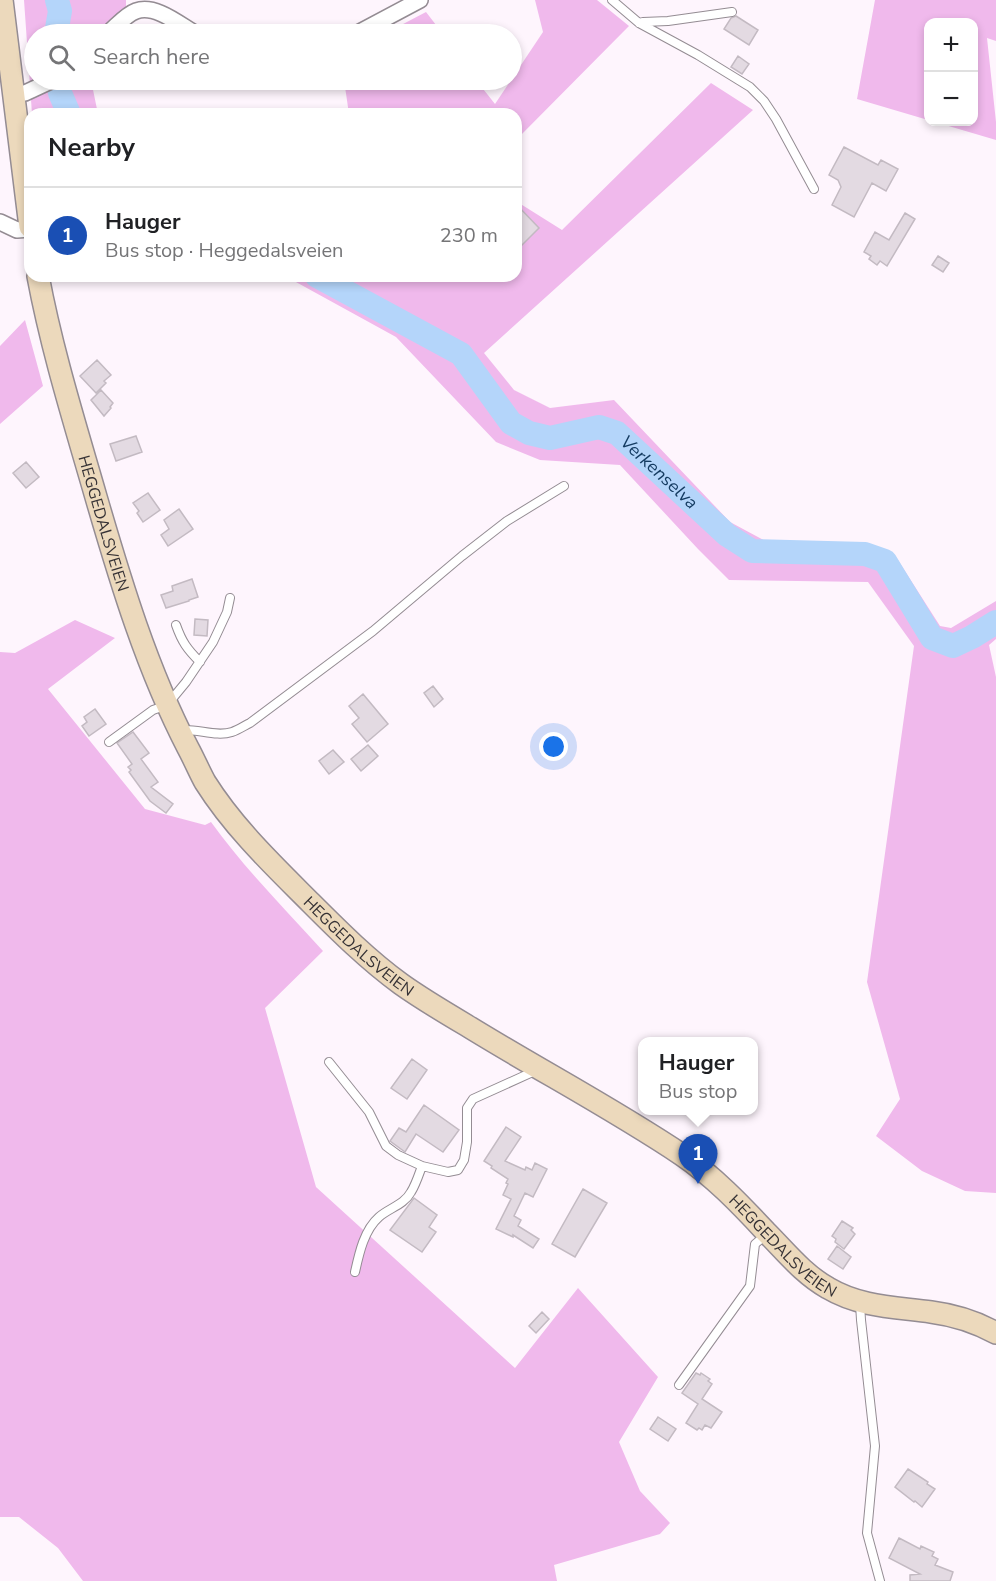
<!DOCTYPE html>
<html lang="en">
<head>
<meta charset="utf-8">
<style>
  :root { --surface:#fff; --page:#f6f6f6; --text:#202124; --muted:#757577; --line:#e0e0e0; --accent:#1e6b9e }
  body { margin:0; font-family:"Nunito Sans",sans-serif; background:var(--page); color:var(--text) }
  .controls { position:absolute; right:18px; top:18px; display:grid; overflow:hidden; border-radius:12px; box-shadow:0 3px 9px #0003 }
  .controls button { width:54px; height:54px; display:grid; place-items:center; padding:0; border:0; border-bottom:2px solid var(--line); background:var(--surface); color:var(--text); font:30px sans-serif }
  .you { position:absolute; left:554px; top:747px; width:21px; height:21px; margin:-15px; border:4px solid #fff; border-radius:50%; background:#1a73e8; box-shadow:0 0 0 9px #1a73e833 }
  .badge { display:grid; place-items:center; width:39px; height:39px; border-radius:50%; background:var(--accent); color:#fff; font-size:20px; font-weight:700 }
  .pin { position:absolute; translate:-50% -50px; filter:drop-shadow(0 2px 3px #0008) }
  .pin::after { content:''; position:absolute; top:32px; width:21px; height:18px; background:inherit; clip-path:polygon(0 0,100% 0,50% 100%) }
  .popup { position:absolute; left:638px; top:1037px; width:120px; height:78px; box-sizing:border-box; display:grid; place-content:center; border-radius:12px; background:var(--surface); filter:drop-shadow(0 2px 4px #0005); font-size:20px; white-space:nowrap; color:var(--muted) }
  .popup b { font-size:22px; color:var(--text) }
  .popup::after { content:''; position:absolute; left:50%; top:100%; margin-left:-12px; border:12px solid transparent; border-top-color:var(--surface) }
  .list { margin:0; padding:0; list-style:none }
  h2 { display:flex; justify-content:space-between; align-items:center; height:78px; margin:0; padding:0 24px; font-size:26px }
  h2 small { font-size:20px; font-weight:400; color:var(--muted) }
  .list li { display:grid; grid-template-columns:39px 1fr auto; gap:18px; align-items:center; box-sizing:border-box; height:96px; padding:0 24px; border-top:2px solid var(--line) }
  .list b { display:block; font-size:22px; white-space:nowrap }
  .list p { margin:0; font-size:20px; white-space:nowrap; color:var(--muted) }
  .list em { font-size:20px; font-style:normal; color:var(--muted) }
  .icon { flex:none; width:33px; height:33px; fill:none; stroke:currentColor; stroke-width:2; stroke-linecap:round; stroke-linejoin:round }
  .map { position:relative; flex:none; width:996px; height:1581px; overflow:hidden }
  .search { position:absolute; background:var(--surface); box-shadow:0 3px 9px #0003; left:24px; top:24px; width:498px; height:66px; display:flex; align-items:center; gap:15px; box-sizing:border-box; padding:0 21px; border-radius:33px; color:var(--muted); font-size:22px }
  .panel { position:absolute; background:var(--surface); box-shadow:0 3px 9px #0003; left:24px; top:108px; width:498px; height:174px; border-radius:18px }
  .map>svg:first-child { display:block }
</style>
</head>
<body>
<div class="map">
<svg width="996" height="1581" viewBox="0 0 996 1581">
  <rect width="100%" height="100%" fill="#fef5fd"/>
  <!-- green -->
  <path fill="#f0b9ec" d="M24,0h102v9l-13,25h-79v46h57l7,34h-66z
    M535,0h62l32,26 -113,114v-26h-167l-5,-34h132l19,24 48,-72z
    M875,0h121v41l-9,-3 9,84v18l-61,-18h39v-100h-46v98l-71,-21z
    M426,12l17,22h-59z
    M711,83l42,27 -269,243 30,37 36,18 64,-8 116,122 41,22 99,1 24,9 46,72 11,2 45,-27v38l-7,6 7,32v516l-31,-2 -43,-20 -46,-35 24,-37 -33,-117 47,-336 -46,-64 -139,-2 -31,-31 -78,-84 -80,-5 -44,-18 -100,-105 -111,-61h231v-70l3,-3 43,27z
    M25,320l18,66 -43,38v-78z
    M75,620l40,18 -67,51 97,120 60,16 6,-3c33,46 74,87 112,129l-58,57 51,179 199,181 63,-80 80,89 -39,65 21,49 30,32 -10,11 -106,31 3,16h-474l-25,-33 -39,-31h-19v-865l15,1z"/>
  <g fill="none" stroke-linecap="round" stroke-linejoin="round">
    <!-- river -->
    <g stroke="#b4d5fa" stroke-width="24">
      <path d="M56,34l4,-23 -3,-11"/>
      <path d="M58,80l2,13 9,21"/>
      <path id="s1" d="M317,276l144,78 50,69 18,10 21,5 49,-11 18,6 110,102 25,16 113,3 20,7 47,77 21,8 19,-9 24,-15"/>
    </g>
  </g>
  <!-- building -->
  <path fill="#e3dae2" stroke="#c3bac2" stroke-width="1.5" d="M736,16l22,14 -9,15 -25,-16 7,-11z
    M738,56l11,8 -7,10 -11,-7z
    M844,147l34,18 3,-5 17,9 -12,22 -14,-8 -18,34 -22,-12 9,-18 -3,-7 -9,-5z
    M516,204l23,24 -23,23z
    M905,213l10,6 -28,47 -7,-5 -3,4 -8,-6 2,-3 -7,-4 11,-20 14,8z
    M938,256l11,7 -6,9 -11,-7z
    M97,360l14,15 -7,6 2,2 -10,10 -16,-17z
    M101,390l12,13 -3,4 1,1 -7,8 -13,-16z
    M136,436l6,16 -26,9 -6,-17z
    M26,462l13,15 -13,11 -13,-15z
    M148,493l12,17 -17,12 -6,-9 2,-2 -6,-8z
    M179,509l14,20 -25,17 -7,-11 8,-6 -5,-9z
    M192,579l6,18 -9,3v1l-23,7 -5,-13 12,-4 -1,-5z
    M195,619l13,1 -1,16 -13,-1z
    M433,686l10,13 -9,8 -10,-14z
    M363,694l25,30 -21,18 -15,-18 7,-6 -10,-12z
    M95,709l11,15 -17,12 -7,-10 5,-4 -3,-5z
    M133,732l16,21 -8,6 17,23 -7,5 22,17 -7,9 -16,-12 -21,-29 2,-2 -3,-3 4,-3 -15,-21z
    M368,745l10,11 -17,15 -10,-12z
    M333,750l11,12 -15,12 -10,-13z
    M412,1059l15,11 -20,29 -16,-11z
    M424,1105l35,25 -16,22 -27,-18 -11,18 -15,-11 9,-13 7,4z
    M506,1127l15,10 -16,24 20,9 1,-3 6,3 3,-7 12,6 -14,28 -8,-4 -11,23 7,4 -3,6 21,13 -6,9 -20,-13v2l-17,-8 15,-30 -8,-4 5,-11 -2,-1 2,-4 -17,-11 1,-2 -8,-5z
    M583,1189l24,14 -32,54 -23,-13z
    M414,1198l23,17 -8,12 7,5 -14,20 -32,-22z
    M842,1221l11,7 -2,2 4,4 -11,15 -9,-7 1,-3 -4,-3z
    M837,1246l14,11 -8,12 -15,-10z
    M542,1312l7,7 -13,14 -7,-7z
    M696,1373l4,2 1,-2 9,6 -2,2 4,3 -10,15 20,13 -11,16 -6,-3 -3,5 -3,-2 -2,2 -11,-7 12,-19 -16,-11z
    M658,1417l18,12 -8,12 -18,-12z
    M908,1469l20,13 -1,2 8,5 -13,18 -7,-6 -1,1 -19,-15z
    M899,1538l21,11 1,-3 13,6 -2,4 6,3 -3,6 18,7 -3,9h-40v-6l10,-1 -31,-16z"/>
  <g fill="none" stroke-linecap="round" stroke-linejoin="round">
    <!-- lane casing -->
    <g stroke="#948c93" stroke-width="10">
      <path id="lane" d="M612,0l27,23 59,32 52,32 14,14 12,18 38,70
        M639,23l4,-1 25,-1 64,-9
        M176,625c6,17 11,24 24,37
        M183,730c16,-1 33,7 49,2 6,-2 12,-6 18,-9l123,-92 89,-75 45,-35 57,-35
        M109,742l44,-32 14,-5 19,-23 27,-40 14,-30 3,-14
        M329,1062l40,50 17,34 12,9 24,11 26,6 10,-2 6,-10 3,-18v-34l6,-9 64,-29
        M355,1272c4,-18 9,-42 24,-55 10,-9 25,-12 32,-25 5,-8 8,-18 11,-26
        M860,1304l1,16 14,126 -8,87 13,48
        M679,1385l71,-99 5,-42 12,-10"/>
    </g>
    <!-- street casing -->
    <g stroke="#948c93" stroke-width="18">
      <path id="street" d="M107,34c9,-7 18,-19 29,-23 20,-7 44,14 60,23
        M356,34l64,-34
        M15,95l10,-2 28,-13
        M0,222l17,8 13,-1"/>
    </g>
    <!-- secondary casing -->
    <g stroke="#948c93" stroke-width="24">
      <g id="secondary">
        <path d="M2,0l28,227"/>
        <path id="s2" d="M38,276c14,75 37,148 58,221 25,86 51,172 92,251 6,11 11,23 17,34 29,46 68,83 106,121 28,28 57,57 90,81 21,15 43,28 65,41 71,44 146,83 216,130 31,21 58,49 84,77 20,20 37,42 62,56 32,19 67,19 103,24 23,3 45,10 65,21"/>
      </g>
    </g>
    <!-- lane -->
    <use href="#lane" stroke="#fff" stroke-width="8"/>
    <!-- street -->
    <use href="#street" stroke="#fff" stroke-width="15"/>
    <!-- secondary -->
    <use href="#secondary" stroke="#ecd9bc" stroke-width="21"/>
  </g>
  <g text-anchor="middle" stroke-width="4.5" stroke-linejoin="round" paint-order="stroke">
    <!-- street labels -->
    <g font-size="16" fill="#363235" stroke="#fef5fd">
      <text dy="6" stroke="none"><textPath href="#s2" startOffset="256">HEGGEDALSVEIEN</textPath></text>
      <text dy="6" stroke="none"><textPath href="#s2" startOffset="760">HEGGEDALSVEIEN</textPath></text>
      <text dy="6" stroke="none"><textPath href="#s2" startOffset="1282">HEGGEDALSVEIEN</textPath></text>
    </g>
    <!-- water labels -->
    <g font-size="18" font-style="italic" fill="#153c62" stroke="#fef5fd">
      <text dy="6" stroke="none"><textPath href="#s1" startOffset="418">Verkenselva</textPath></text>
    </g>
  </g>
</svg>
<div class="controls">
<button>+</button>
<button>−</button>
</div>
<div class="you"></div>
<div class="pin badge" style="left:698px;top:1184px;background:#1a4fb4">1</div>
<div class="popup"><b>Hauger</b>Bus stop</div>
<div class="search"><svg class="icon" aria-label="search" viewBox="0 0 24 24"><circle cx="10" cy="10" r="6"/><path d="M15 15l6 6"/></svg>Search here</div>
<section class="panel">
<h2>Nearby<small></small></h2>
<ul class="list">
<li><span class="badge" style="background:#1a4fb4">1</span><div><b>Hauger</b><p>Bus stop · Heggedalsveien</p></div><em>230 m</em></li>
</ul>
</section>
</div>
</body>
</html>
